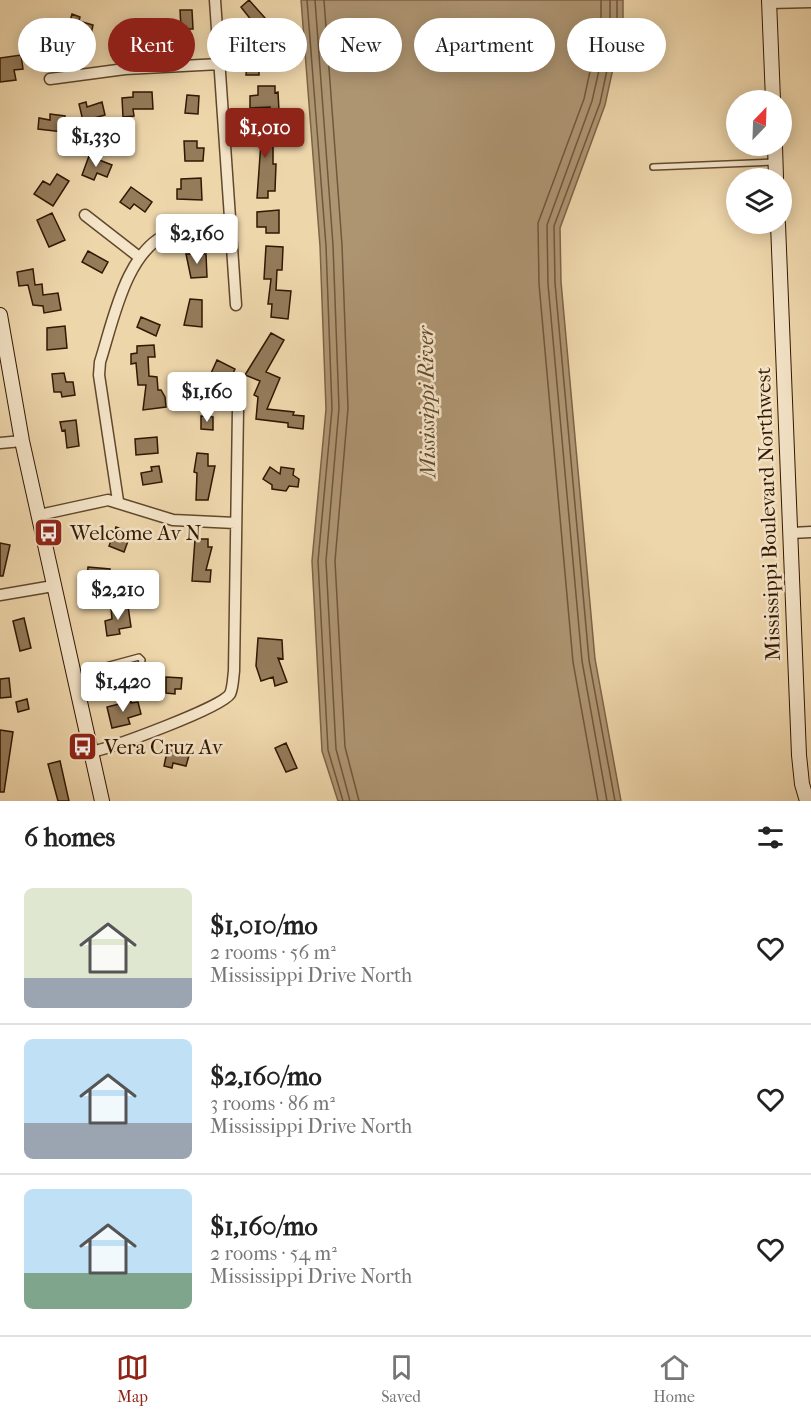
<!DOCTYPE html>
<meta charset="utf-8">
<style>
body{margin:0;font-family:"IM FELL French Canon",serif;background:#f2f2f2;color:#222;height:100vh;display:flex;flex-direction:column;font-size:22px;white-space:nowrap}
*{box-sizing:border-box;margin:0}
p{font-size:20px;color:#767676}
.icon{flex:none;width:33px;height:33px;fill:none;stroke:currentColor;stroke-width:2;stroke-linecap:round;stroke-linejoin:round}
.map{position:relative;height:801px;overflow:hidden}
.sheet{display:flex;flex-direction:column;background:#fff;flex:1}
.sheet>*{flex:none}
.banner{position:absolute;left:18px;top:18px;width:776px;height:54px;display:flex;gap:12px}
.needle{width:39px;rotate:23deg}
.tools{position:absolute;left:726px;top:90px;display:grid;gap:12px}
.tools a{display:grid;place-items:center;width:66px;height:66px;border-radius:50%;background:#fff;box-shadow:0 3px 15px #0003;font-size:30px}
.price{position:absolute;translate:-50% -51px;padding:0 14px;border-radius:6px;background:#fff;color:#222;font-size:20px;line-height:39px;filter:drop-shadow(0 2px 3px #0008)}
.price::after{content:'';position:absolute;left:50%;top:36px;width:18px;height:14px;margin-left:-9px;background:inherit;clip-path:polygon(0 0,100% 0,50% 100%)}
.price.selected{background:#8f2418;color:#fff}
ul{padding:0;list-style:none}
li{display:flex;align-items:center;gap:18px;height:150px;padding:0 24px}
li+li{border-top:2px solid #e0e0e0}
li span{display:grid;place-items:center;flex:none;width:168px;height:120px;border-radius:9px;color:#555}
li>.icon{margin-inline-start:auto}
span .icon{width:72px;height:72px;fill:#fffc;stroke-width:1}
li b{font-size:26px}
h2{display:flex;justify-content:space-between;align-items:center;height:72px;padding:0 24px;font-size:26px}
.tag{padding:0 21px;border-radius:27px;background:#fff;box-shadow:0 3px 15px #0003;font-size:21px;line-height:54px}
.tag.selected{background:#8f2418;color:#fff}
.tabs{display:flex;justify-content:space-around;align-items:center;height:84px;border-top:2px solid #e0e0e0;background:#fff;font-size:16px;color:#767676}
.tabs a{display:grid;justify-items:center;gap:3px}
.tabs .selected{color:#8f2418}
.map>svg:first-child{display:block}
.water{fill:#ae9572;stroke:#7c6345;stroke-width:1.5}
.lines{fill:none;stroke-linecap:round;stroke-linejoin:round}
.shore{stroke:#70563a;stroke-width:1.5}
.building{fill:#947b5a;stroke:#321802;stroke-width:1.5}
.lane-casing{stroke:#61482c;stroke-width:8}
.street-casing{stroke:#61482c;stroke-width:13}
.secondary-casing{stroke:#321802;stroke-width:16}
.lane{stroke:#f4e4c8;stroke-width:5}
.street{stroke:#f4e4c8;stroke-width:10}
.secondary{stroke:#f4e4c8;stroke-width:14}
.labels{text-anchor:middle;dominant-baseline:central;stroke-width:5;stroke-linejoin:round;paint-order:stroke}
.street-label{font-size:21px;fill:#321802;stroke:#f4e4c8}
.poi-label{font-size:21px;fill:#321802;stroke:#f4e4c8;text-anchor:start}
.water-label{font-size:22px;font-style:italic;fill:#644a2f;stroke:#f4e4c8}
</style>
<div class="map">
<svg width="811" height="801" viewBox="0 0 811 801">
<rect width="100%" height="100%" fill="#eed6ab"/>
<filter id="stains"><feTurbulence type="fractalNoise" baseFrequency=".00333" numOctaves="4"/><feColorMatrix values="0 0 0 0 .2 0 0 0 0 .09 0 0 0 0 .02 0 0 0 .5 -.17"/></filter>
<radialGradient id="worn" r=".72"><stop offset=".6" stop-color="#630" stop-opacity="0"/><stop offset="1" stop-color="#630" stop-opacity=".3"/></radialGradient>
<path class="water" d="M301 0H623V23L605 105 560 228 561 282 595 659 621 801H338L322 751 312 561 326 409 320 246Z"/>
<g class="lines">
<path class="shore" d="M307 0 326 246 332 409 318 561 328 750 343 801
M315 0 333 245 339 408 326 561 336 749 350 801
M324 0 342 245 348 408 335 561 345 747 359 801
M598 801 573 662 539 284 538 223 584 99 601 21V0
M607 801 582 661 548 284 547 225 592 101 610 22V0
M615 801 589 660 555 283 554 226 600 103 617 23V0"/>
</g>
<path class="building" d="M249 0 273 27 259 39 247 24 252 21 241 7Z
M180 10H192L193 29H181Z
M72 14 80 17 79 21 93 25 90 39 84 37 81 46 64 42Z
M48 27 51 38 39 40 40 48 29 51 25 31Z
M123 32H135V46L123 45Z
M251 44 268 45V59H275L274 69H259V75H246L247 63H251Z
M21 55 23 69 14 70 16 80 0 82V58Z
M258 86H275V93L278 92 279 111H270V107L250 108V96L258 95Z
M133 92H152L153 109H133L134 116 123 117 122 98 133 97Z
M187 95 199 96 198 114 185 113Z
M86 102 87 107 102 102 105 115 83 121 79 104Z
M50 114 65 116 63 132 38 129 39 118 50 120Z
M250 126 274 127V132H277V142H273V164H276L275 191H268V198H257L261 142H250Z
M184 141H197V148H204L203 161H185Z
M89 156 112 165 107 177 97 173 94 180 82 175Z
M57 174 69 181 53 206 34 194 43 181 50 185Z
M201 178 202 200 177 199V189H181V179Z
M131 187 152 202 145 212 134 204 130 209 120 202Z
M279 210V233H266V227H257V212Z
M52 213 65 240 49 247 37 220Z
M266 246 283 247 282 270H277L276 290 291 291 288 319 271 317 272 304H268L271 279H264Z
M88 251 108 262 102 273 82 262Z
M186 254H206L207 277 191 278Z
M33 269 35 285 42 284 43 295 58 293 61 310 44 313 43 306 33 305 28 285 19 286 17 272Z
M190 299 202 300V327L184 325Z
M141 317 160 325 156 336 137 327Z
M65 326 67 348 47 350V328Z
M271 333 284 340 266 372 280 378 267 409 294 412 293 415 304 416 303 429 288 427V423L256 419 258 397 254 395 260 381 245 375Z
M154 345 155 357H148L149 376 157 377 158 390H161L165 397 166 407 143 410 146 385H138L136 363 131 364V354L137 353V346Z
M217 360 235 369 229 382 221 379 218 385 208 380Z
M64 373 66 382H73L75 395 62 397 61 392H54L52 374Z
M201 416 213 417V430L201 429Z
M76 420 79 446 67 448 65 430 62 431 60 422Z
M157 437 158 453 136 455 135 439Z
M197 453 208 454V466H215L208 500H196L197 473 194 472Z
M159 466 162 482 143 485 141 473 152 471 151 467Z
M270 467 280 474 281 467 294 469 293 475 299 479 298 487 289 486 286 491 272 489V485L263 479Z
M116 527 131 533 124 552 109 546Z
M195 539H208V547H212L206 570H211L210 582 192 581Z
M0 543 10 545 3 576H0Z
M88 567 110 569V584H96V579H87Z
M128 606 131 627 119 629 120 634 107 636 105 621 112 619 111 608Z
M24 618 31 648 20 651 13 621Z
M258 638 282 640 283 659 278 658 287 682 275 686 273 677 261 681 256 666Z
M166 677 182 678 181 689H175V694L166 693Z
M9 678 11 697 0 698V679Z
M27 699 29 709 18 712 16 702Z
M131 701V703L138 702 141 714 128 718 130 724 112 728 107 707Z
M0 730 13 732 4 792H0Z
M286 743 297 768 286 772 275 748Z
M168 747 190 752 186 766 173 763 172 768 164 766Z
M60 761 69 801H58L48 764Z"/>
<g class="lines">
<defs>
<path id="lane" d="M653 167 774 162
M79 695 103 686 109 689 138 680 142 660 139 657 102 667 100 671 103 686"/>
<path id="street" d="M215 0 236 305
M769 3 811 2
M50 79 125 69 220 64
M85 215 139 257
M0 443 22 441
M118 501 99 375 100 362C113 322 126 249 170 233 190 227 209 226 229 226
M39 515 108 500 173 520 235 523
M791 533 811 532
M0 595 53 586
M91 752C111 748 221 708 230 694 233 688 233 678 234 671L238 409"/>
<path id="secondary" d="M769 0 773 100
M775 146 776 178
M778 224 799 755 802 784 807 801
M0 315 22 441 102 801"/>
</defs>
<use href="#lane" class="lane-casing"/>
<use href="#street" class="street-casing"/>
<use href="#secondary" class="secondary-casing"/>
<use href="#lane" class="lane"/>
<use href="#street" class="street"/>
<use href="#secondary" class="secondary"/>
</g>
<defs>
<symbol id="bus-square" viewBox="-11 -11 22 22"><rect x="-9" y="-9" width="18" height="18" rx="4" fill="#8f2418" stroke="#f4e4c8"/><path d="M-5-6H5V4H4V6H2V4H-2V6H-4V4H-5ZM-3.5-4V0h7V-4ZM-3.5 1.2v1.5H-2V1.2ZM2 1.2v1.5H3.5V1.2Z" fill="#fff"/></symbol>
</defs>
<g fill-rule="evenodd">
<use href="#bus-square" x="32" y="516" width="33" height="33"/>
<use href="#bus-square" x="66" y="730" width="33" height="33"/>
</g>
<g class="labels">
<g class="street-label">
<text transform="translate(768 514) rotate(-92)">Mississippi Boulevard Northwest</text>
</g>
<g class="poi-label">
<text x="70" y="533">Welcome Av N</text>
<text x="104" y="747">Vera Cruz Av</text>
</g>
<g class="water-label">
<text transform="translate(427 402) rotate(-91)">Mississippi River</text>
</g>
</g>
<rect width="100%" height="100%" filter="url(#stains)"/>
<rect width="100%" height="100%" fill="url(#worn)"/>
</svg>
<div class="tools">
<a><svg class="needle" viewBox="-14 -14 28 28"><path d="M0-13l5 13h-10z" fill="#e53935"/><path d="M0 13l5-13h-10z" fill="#767676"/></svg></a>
<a><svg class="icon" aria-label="layers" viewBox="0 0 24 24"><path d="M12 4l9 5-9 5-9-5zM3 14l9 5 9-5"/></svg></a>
</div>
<b class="price selected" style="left:265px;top:159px">$1,010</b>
<b class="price" style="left:96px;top:168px">$1,330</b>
<b class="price" style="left:197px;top:265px">$2,160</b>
<b class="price" style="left:207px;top:423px">$1,160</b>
<b class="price" style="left:118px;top:621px">$2,210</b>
<b class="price" style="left:123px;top:713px">$1,420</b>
<div class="banner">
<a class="tag">Buy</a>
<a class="tag selected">Rent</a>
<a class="tag">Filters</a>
<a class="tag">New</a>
<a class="tag">Apartment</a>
<a class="tag">House</a>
</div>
</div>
<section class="sheet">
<h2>6 homes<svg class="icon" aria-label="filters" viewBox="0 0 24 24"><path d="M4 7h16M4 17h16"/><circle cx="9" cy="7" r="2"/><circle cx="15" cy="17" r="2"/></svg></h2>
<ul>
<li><span style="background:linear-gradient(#dfe7d0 75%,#9aa5b1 0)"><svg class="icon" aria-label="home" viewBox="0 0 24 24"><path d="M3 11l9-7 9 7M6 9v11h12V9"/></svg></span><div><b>$1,010/mo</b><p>2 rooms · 56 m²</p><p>Mississippi Drive North</p></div><svg class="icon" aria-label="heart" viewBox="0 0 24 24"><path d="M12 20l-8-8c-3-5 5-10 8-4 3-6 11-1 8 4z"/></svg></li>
<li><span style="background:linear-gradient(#bfe0f5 70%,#9aa5b1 0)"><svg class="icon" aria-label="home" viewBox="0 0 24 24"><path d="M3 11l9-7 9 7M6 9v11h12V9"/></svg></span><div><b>$2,160/mo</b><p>3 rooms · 86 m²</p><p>Mississippi Drive North</p></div><svg class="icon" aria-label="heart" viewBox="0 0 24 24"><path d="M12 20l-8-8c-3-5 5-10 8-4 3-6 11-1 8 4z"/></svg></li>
<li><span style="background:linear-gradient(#bfe0f5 70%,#7fa58c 0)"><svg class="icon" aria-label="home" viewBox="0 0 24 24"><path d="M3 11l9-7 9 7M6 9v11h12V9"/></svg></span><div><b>$1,160/mo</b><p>2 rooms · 54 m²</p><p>Mississippi Drive North</p></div><svg class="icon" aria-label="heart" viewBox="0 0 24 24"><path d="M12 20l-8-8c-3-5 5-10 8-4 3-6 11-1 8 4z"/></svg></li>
</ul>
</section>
<nav class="tabs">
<a class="selected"><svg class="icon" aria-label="map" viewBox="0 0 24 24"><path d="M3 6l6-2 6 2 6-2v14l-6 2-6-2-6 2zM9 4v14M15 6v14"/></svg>Map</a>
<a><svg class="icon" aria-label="saved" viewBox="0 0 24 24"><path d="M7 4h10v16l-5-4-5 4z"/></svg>Saved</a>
<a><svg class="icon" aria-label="home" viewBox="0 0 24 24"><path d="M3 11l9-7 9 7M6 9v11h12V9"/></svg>Home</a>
</nav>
